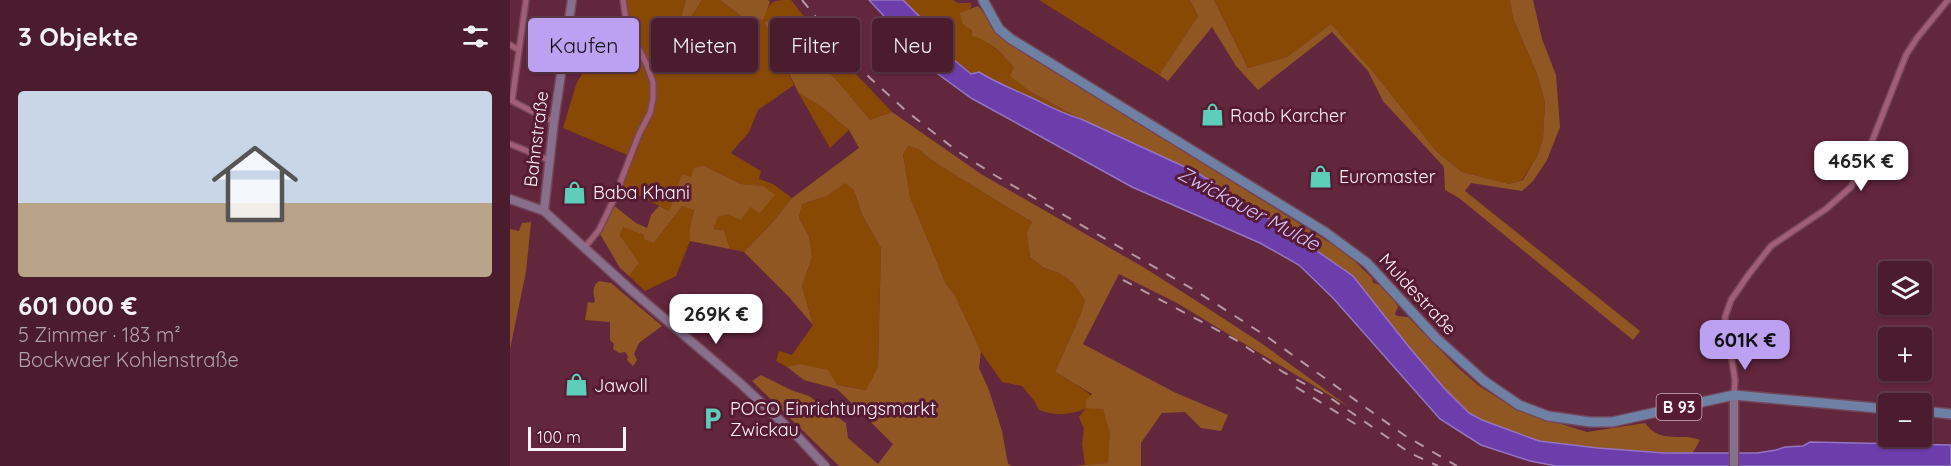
<!DOCTYPE html>
<html lang="de">
<meta charset="utf-8">
<style>
body{margin:0;font-family:Quicksand,sans-serif;background:#512536;color:#f1f3f6;height:100vh;display:flex;flex-direction:column;font-size:22px;white-space:nowrap}
*{box-sizing:border-box;margin:0}
p{font-size:20px;color:#b2a1aa}
.icon{flex:none;width:33px;height:33px;fill:none;stroke:currentColor;stroke-width:2;stroke-linecap:round;stroke-linejoin:round}
.map{position:relative;flex:1;overflow:hidden}
.drawer{display:flex;flex-direction:column;background:#4a1c2e;width:510px}
.drawer>*{flex:none}
.top-card{position:absolute;left:18px;top:18px;width:570px;height:54px;display:flex;gap:12px}
.controls{position:absolute;left:1368px;top:261px;display:grid;gap:12px}
.controls a{display:grid;place-items:center;width:54px;height:54px;border-radius:6px;background:#4a1c2e;box-shadow:0 2px 4px #0004,0 0 0 2px #613a4a;font-size:30px}
.scale{position:absolute;left:18px;bottom:15px;width:98px;box-sizing:border-box;padding-left:6px;border:3px solid #faf2f4;border-top:0;font-size:16px;line-height:21px;white-space:nowrap;color:#faf2f4;-webkit-text-stroke:4px #561b32;paint-order:stroke}
.price{position:absolute;translate:-50% -51px;padding:0 14px;border-radius:12px;background:#fff;color:#222;font-size:20px;line-height:39px;filter:drop-shadow(0 2px 3px #0008)}
.price::after{content:'';position:absolute;left:50%;top:36px;width:18px;height:14px;margin-left:-9px;background:inherit;clip-path:polygon(0 0,100% 0,50% 100%)}
.price.active{background:#bca0f2;color:#111}
ul{padding:0;list-style:none}
li{display:grid;align-content:center;gap:12px;height:318px;padding:0 18px}
li+li{border-top:2px solid #613a4a}
li span{display:grid;place-items:center;height:186px;border-radius:6px;color:#555}
li>.icon{margin-inline-start:auto}
span .icon{width:108px;height:108px;fill:#fffc;stroke-width:1}
li b{font-size:26px}
h2{display:flex;justify-content:space-between;align-items:center;height:72px;padding:0 18px;font-size:26px}
.chip{padding:0 21px;border-radius:6px;background:#4a1c2e;box-shadow:0 2px 4px #0004,0 0 0 2px #613a4a;font-size:21px;line-height:54px}
.chip.active{background:#bca0f2;color:#111}
main{display:flex;flex:1;min-height:0}
.map>svg:first-child{display:block}
.green{fill:#884905}
.forest{fill:#915723}
.water{fill:#6b3eac;stroke:#9674c2;stroke-width:1.5}
.lines{fill:none;stroke-linecap:round;stroke-linejoin:round}
.street-casing{stroke:#74465a;stroke-width:8}
.secondary-casing{stroke:#74465a;stroke-width:11}
.primary-casing{stroke:#74465a;stroke-width:12}
.street{stroke:#a15e74;stroke-width:5}
.secondary{stroke:#886f8c;stroke-width:8}
.primary{stroke:#6f80a5;stroke-width:9}
.rail{stroke:#b697a2;stroke-width:2;stroke-dasharray:10 10;stroke-linecap:butt}
.labels{text-anchor:middle;dominant-baseline:central;stroke-width:6;stroke-linejoin:round;paint-order:stroke}
.shield{fill:#561b32;stroke:#c9b2ba;stroke-width:1.5}
.shield-label{font-size:16px;font-weight:bold;fill:#faf2f4}
.poi-label{font-size:18px;fill:#faf2f4;stroke:#561b32;text-anchor:start}
.street-label{font-size:18px;fill:#faf2f4;stroke:#561b32}
.water-label{font-size:20px;font-style:italic;fill:#d2c1f9;stroke:#561b32}
</style>
<main>
<section class="drawer">
<h2>3 Objekte<svg class="icon" aria-label="filters" viewBox="0 0 24 24"><path d="M4 7h16M4 17h16"/><circle cx="9" cy="7" r="2"/><circle cx="15" cy="17" r="2"/></svg></h2>
<ul>
<li><span style="background:linear-gradient(#c9d6e8 60%,#b9a48a 0)"><svg class="icon" aria-label="home" viewBox="0 0 24 24"><path d="M3 11l9-7 9 7M6 9v11h12V9"/></svg></span><div><b>601 000 €</b><p>5 Zimmer · 183 m²</p><p>Bockwaer Kohlenstraße</p></div></li>
</ul>
</section>
<div class="map">
<svg width="1441" height="466" viewBox="0 0 1441 466">
<rect width="100%" height="100%" fill="#62263d"/>
<path class="green" d="M116 0H176L170 19 178 22 192 0H210L231 16 252 20C261 1 260 0 281 0L307 33 382 112 360 120 330 84 301 53V44L292 39 266 18 254 22 284 85 248 110 239 132 221 153 251 171 249 179 263 184 282 198 261 224 234 252 220 249 214 230 202 229 208 217 219 214 253 186 231 184 194 166 181 177 172 175 159 211 111 186 122 157 53 128 67 82 99 31 103 18 119 15Z
M393 0H443L448 3H461V8L457 11 462 30 496 57 521 92 571 119C553 114 537 105 520 97 502 89 486 82 469 72L461 74 437 54 440 41 417 31 415 22Z
M529 0H680L688 16 649 75Z
M704 0H1000L1003 18 1027 74 1035 102 1033 139 1027 156 1012 180 999 184 952 172 927 152 860 68 821 24 777 57 738 68Z
M288 92 312 107 339 130 320 148Z
M398 146 408 149 424 162 522 222 519 248 520 257 534 268 549 273 562 282 575 300 570 316 545 372C571 388 598 399 600 434 601 443 599 454 598 463L575 465 572 444 574 429 569 417 575 409C559 415 545 416 529 410L525 402 512 386 492 382 471 352 445 295 436 284 400 197 393 153Z
M335 182 344 190 352 215 371 248 368 367 357 390 327 385 289 364 277 367 266 361 269 351 282 355 303 325 292 286 302 257 299 236 289 218 292 204 317 196Z
M172 206 184 209 180 227V241L166 276 135 291 119 276 129 263 110 235 113 226 134 235 144 243Z"/>
<path class="forest" d="M176 0H192L178 22 170 20Z
M210 0H258L260 2 253 20 231 16Z
M680 0H704L738 68 777 57 821 24 860 68 927 152 952 172 999 184 1013 180 1027 156 1033 139 1035 102 1027 74 1003 18 1000 0H1023L1032 39 1046 75 1050 127 1037 160 1023 181 1012 191 961 183 955 191 1130 331 1123 340 949 198 935 190 934 167 873 101 858 71 822 32 748 90 726 66 702 27 658 81 649 75 688 16Z
M468 6 498 41 836 253 862 278 863 283C874 284 883 297 888 307L885 314 887 316 898 317 945 365 969 386 1007 410 1077 432 1135 423C1151 445 1170 432 1190 440L1182 454 1088 448 1029 441 972 420 959 413 934 388 899 347 843 276 738 205 688 174 571 119 521 92 500 76 504 68C494 54 479 40 462 36V30C453 26 451 22 450 13Z
M266 18 292 39 301 44V53L330 84 360 120 382 112 471 174 633 267 682 298 751 343 839 407 667 303 609 274 573 344 664 392 718 415 711 431 691 428 675 412 652 413 631 443V466H563L598 463 600 433 593 409 576 408V401L582 394 545 372 570 316 575 300 562 282 549 273 534 268 520 257 517 233 522 222 424 162 408 149 398 146 393 154 400 197 436 284 445 295 471 352 469 368 479 390 492 431 498 464 502 466H329L242 381 251 375 281 390 299 396 336 423 338 438 368 464 383 444 327 389 294 380 277 367 289 364 318 370 327 385 356 390 368 367 371 248 352 215 344 190 335 183 317 196 292 204 289 218 299 236 302 257 292 286 303 325 279 297 234 252 261 224 282 198 349 148 339 130 312 107 288 92 254 22Z
M194 166 231 184 253 186 265 195 250 213 240 207 231 220 219 214 208 217 203 229 214 230 220 249 180 241V227L184 210 172 206 144 243 134 239V235L113 227 110 235 129 263 119 276 110 268 90 234 103 205 126 223 137 228 141 215 149 206 159 211 172 174 181 177 184 168Z
M21 222 16 272 0 349V229L9 231 12 223Z
M89 281 101 283 152 326 129 343 124 354 127 360 123 366 117 360 118 356 115 352 109 353 103 349 104 344 100 340V322L75 320 78 302 83 303 85 301C83 293 82 286 89 281Z"/>
<path class="water" d="M359 0H393L415 22 417 31 440 41 437 54 461 74 469 72C485 82 502 89 520 97 537 105 553 114 571 119L688 173 784 235 843 276 899 347 934 388 959 413 972 420 1029 441 1088 448 1155 453H1247L1266 450 1275 447 1293 446 1300 442 1441 445V466H1046L1020 461 971 445 930 419 823 298 789 265 750 243 622 187 461 98 428 74Z"/>
<g class="lines">
<defs>
<path id="street" d="M0 45 9 50
M0 100 35 118 44 121
M2 101 16 0
M0 144 39 160
M75 247 89 230 104 199 129 134 140 113 143 99V82L136 63 117 26 113 0
M1224 395 1225 380 1222 361 1215 328V317L1221 300 1239 274 1261 246 1316 209 1341 187 1359 149 1396 55 1407 38 1438 0"/>
<path id="secondary" d="M0 199 34 211 121 290 230 383 290 439 315 466
M34 211 44 121 62 0
M1224 395V466"/>
<path id="primary" d="M473 0 489 29 501 39 815 232 857 263 926 338 974 381 1009 405 1038 416 1080 422H1102L1224 395 1378 409
M1412 411 1441 414"/>
</defs>
<use href="#street" class="street-casing"/>
<use href="#secondary" class="secondary-casing"/>
<use href="#primary" class="primary-casing"/>
<use href="#street" class="street"/>
<use href="#secondary" class="secondary"/>
<use href="#primary" class="primary"/>
<path class="rail" d="M292 0 328 44 360 78 395 110 447 151 486 176 686 291 756 336 894 435 947 466
M613 280 726 340 773 372 819 397 900 453 928 466
M786 387 847 425"/>
</g>
<defs>
<symbol id="shop-bare" viewBox="-9 -9 18 18"><path d="M-5-2.5h2.3a2.7 3.5 0 0 1 5.4 0H5L5.5 6h-11ZM-1.5-2.5h3a1.5 2.3 0 0 0-3 0Z" fill="#5dceb9" stroke="#561b32" stroke-width="2.5" paint-order="stroke"/></symbol>
<symbol id="parking-bare" viewBox="-9 -9 18 18"><path d="M-3.5-5.5H1a3.5 3.5 0 0 1 0 7H-1V5.5H-3.5ZM-1-3.4V-.6H.8a1.4 1.4 0 0 0 0-2.8Z" fill="#5dceb9" stroke="#561b32" stroke-width="2.5" paint-order="stroke"/></symbol>
</defs>
<g fill-rule="evenodd">
<use href="#shop-bare" x="686" y="98" width="33" height="33"/>
<use href="#shop-bare" x="794" y="160" width="33" height="33"/>
<use href="#shop-bare" x="48" y="176" width="33" height="33"/>
<use href="#shop-bare" x="50" y="368" width="33" height="33"/>
<use href="#parking-bare" x="186" y="402" width="33" height="33"/>
</g>
<g class="labels">
<rect class="shield" x="1146.5" y="394" width="45" height="26" rx="4.5"/>
<g class="shield-label">
<text x="1169" y="407">B 93</text>
</g>
<g class="poi-label">
<text x="720" y="115">Raab Karcher</text>
<text x="829" y="176">Euromaster</text>
<text x="83" y="192">Baba Khani</text>
<text x="84" y="385">Jawoll</text>
<text x="220" y="408">POCO Einrichtungsmarkt<tspan x="220" dy="21">Zwickau</tspan></text>
</g>
<g class="street-label">
<text transform="translate(26 139) rotate(-83)">Bahnstraße</text>
<text transform="translate(908 294) rotate(47)">Muldestraße</text>
</g>
<g class="water-label">
<text transform="translate(739 208) rotate(28)">Zwickauer Mulde</text>
</g>
</g>
</svg>
<div class="controls">
<a><svg class="icon" aria-label="layers" viewBox="0 0 24 24"><path d="M12 4l9 5-9 5-9-5zM3 14l9 5 9-5"/></svg></a>
<a>+</a>
<a>−</a>
</div>
<div class="scale">100 m</div>
<b class="price" style="left:1351px;top:192px">465K €</b>
<b class="price" style="left:206px;top:345px">269K €</b>
<b class="price active" style="left:1235px;top:371px">601K €</b>
<div class="top-card">
<a class="chip active">Kaufen</a>
<a class="chip">Mieten</a>
<a class="chip">Filter</a>
<a class="chip">Neu</a>
</div>
</div>
</main>
